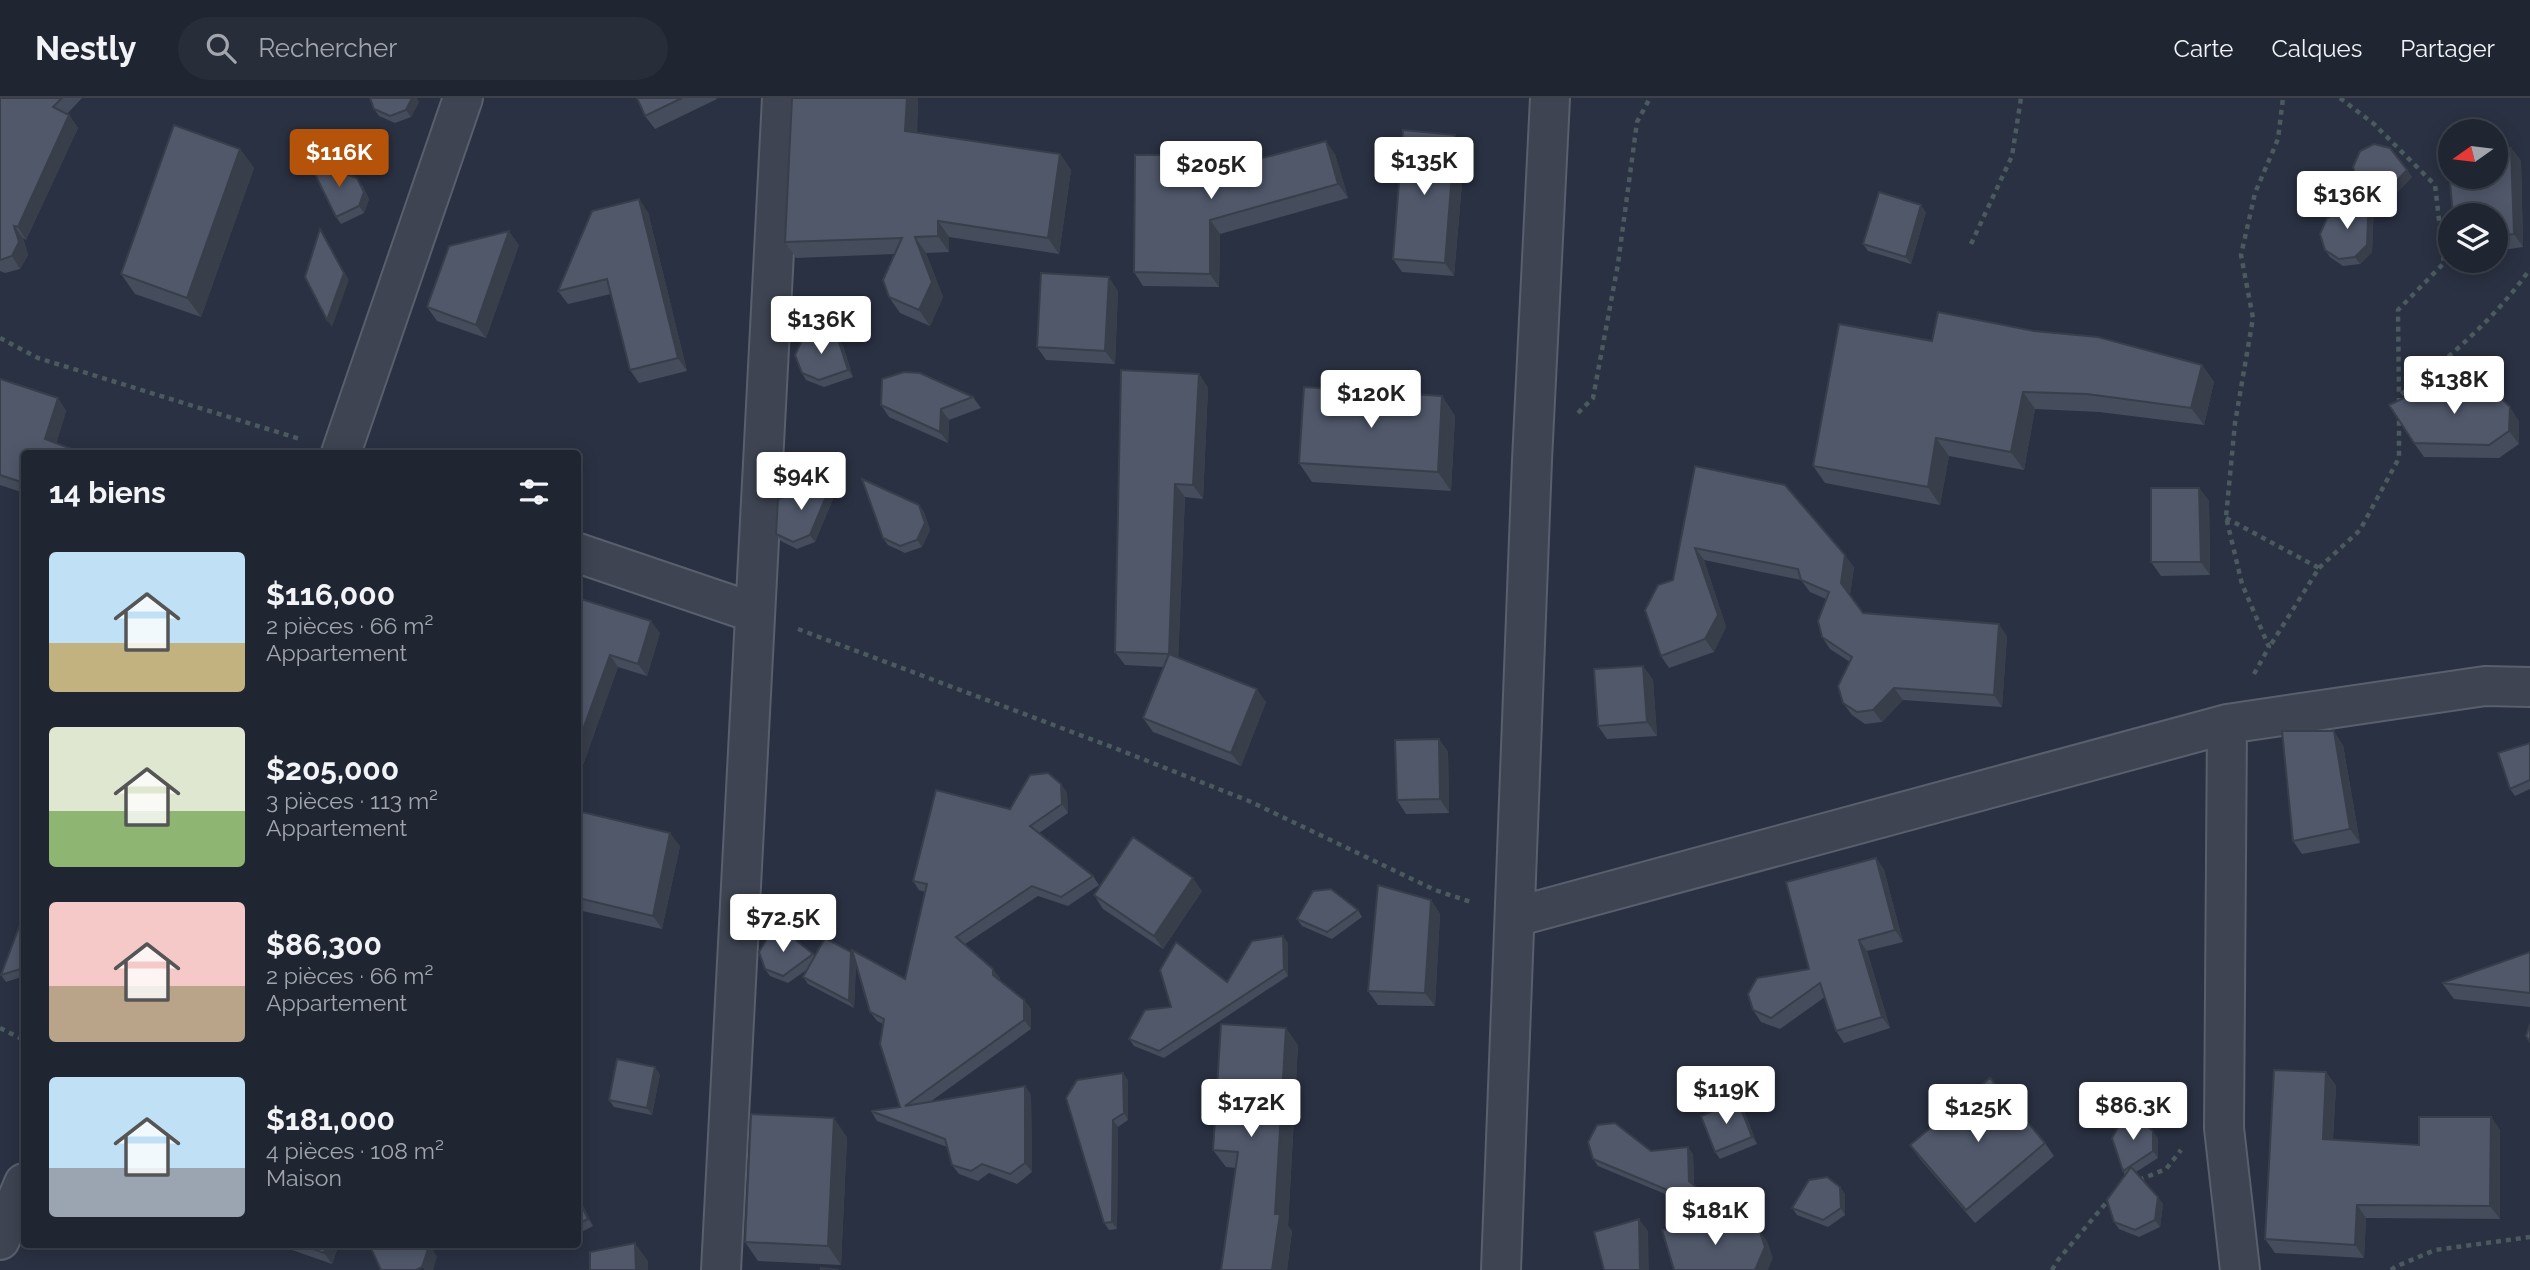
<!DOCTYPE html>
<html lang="fr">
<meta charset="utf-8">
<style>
body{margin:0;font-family:Raleway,sans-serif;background:#282d3a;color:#f1f3f6;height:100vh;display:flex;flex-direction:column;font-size:26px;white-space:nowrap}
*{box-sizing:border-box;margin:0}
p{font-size:23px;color:#a2a5ac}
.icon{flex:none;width:38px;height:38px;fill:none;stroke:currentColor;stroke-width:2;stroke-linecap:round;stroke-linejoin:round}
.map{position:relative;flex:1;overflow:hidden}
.sheet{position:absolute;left:21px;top:352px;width:560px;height:798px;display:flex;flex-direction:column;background:#202532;border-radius:7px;box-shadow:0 4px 18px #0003,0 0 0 2px #3d424d}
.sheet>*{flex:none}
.needle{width:46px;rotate:256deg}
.tools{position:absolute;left:2438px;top:21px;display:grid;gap:14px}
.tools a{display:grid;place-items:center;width:70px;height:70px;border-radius:50%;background:#202532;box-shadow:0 4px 18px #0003,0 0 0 2px #3d424d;font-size:35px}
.price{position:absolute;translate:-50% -60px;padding:0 16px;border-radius:7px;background:#fff;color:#222;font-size:23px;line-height:46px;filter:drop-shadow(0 2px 4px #0008)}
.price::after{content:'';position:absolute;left:50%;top:42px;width:21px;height:16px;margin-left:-10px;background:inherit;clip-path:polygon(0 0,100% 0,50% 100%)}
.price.current{background:#b45309;color:#fff}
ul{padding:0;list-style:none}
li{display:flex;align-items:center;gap:21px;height:175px;padding:0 28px}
li span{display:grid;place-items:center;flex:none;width:196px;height:140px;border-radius:7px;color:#555}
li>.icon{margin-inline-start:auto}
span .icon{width:84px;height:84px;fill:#fffc;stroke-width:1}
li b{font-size:30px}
h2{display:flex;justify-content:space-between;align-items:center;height:84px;padding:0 28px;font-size:30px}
header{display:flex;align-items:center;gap:42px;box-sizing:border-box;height:98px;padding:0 35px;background:#202532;border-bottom:2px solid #3d424d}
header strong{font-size:33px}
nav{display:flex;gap:38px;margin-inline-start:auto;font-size:24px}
.search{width:490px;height:63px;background:#282d3a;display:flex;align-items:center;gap:18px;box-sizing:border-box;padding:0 24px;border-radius:38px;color:#a2a5ac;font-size:26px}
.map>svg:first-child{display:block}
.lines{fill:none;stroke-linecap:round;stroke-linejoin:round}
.minor-casing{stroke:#595f6c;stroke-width:42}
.path{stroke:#4a5a5f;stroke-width:4.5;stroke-dasharray:5 5;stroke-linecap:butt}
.minor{stroke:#3e4452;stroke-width:38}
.wall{fill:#454c5b}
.shaded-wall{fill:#383e4a}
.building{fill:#50586a;stroke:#383e4a;stroke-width:2}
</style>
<header>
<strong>Nestly</strong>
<div class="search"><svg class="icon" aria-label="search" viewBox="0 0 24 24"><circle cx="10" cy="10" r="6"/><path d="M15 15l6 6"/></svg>Rechercher</div>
<nav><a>Carte</a><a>Calques</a><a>Partager</a></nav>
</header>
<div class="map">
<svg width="2530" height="1172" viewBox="0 0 2530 1172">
<rect width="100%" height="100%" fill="#2a3142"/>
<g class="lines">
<defs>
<path id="minor" d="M341 355 463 0
M578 455 755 515
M2227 626 2224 1030 2240 1172
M1515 819 2227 626 2485 588 2530 589
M0 1142 24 1085
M721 1172 782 0
M1501 1172 1532 362 1550 0"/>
</defs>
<use href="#minor" class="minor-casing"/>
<path class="path" d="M2340 0 2374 26 2435 87 2444 165 2398 212 2399 298
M1971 146 2012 58 2021 0
M0 240 38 260 300 341
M2399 305V298C2448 261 2495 221 2530 171
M1578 315 1593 300 1618 166 1637 24 1650 0
M2226 420 2319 470 2270 548
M2319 470 2360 432 2399 360V317
M798 531 1112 649 1249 703 1435 792 1471 804
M2254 576 2269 549 2242 486 2226 419 2235 325 2253 220 2241 157 2255 95 2278 41 2283 0
M0 930 24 942
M2139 1082 2166 1071 2181 1052
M2052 1172 2058 1162 2111 1099
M2391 1172 2395 1169 2435 1152 2530 1139"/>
<use href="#minor" class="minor"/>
</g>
<path class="wall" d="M0 0H82L67 16 69 17 78 30 26 142 23 140 28 157 20 171 5 175 0 173Z
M637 0H716L717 1 655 31 645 18Z
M918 0 917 34 1060 56 1071 72 1059 156 949 139V154L926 155 943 199 930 228 900 215 889 199 895 156 796 160 785 144Z
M419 4 411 19 395 25 379 18 374 11Z
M1455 37 1465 50 1454 178 1402 174 1393 161Z
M2511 50 2521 63 2523 149 2496 153V117Z
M240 51 254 70 201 219 135 196 121 176Z
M1335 56 1348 100 1220 136 1219 189 1143 188 1134 174 1220 71Z
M2407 72 2412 79 2393 99 2372 101 2374 105 2372 154 2360 166 2343 168 2330 159 2325 152 2365 100 2361 95Z
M362 87 369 101 364 115 341 126 336 119Z
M648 114 687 273 639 285 630 272 611 196 568 206 558 193Z
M1926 114 1911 166 1868 153 1863 146Z
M519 147 486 240 437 223 427 209Z
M1118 193 1115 266 1046 262 1037 249Z
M838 241 843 248 853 279 824 289 806 282 802 275Z
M1932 243 2202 267 2214 284 2204 327 2099 314 2035 311 2024 372 1949 358 1940 407 1825 385 1813 368Z
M1199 276 1208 290 1203 401 1185 399 1178 560 1266 604 1241 668 1153 634 1143 620 1163 569 1125 567 1115 554Z
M0 281 58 300 66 313 56 346 24 355V395L0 387Z
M1442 298 1455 318 1451 393 1312 384 1299 365Z
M973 299 981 310 949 322 948 345 889 319 881 307Z
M2519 323V346L2499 360 2424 359 2414 345Z
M1695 368 1854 469 1850 496 1863 515 2007 538 2002 609 1903 602 1882 624 1865 626 1852 617 1843 605 1850 564 1830 551 1822 539 1826 501 1810 494 1801 482 1704 462 1726 529 1714 554 1669 570 1661 558 1673 482Z
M833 382 838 389 815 444 797 451 781 443 776 436Z
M2199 390 2209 403 2210 477 2161 478 2151 464Z
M919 407 924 414 930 432 922 449 905 455 888 447 883 440Z
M578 500 660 535 647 578 618 569 578 681Z
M1643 568 1653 582 1657 638 1607 641 1598 628Z
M1439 641 1448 654 1449 715 1406 716 1397 702Z
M2530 645V691L2515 698 2510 691Z
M2343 647 2360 745 2302 756 2293 743Z
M1061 686 1067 695 1068 715 1039 735 1093 778 1099 787 1068 808 1038 798 965 846 1000 880V882L1024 902 1031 911V931L930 1004 1025 988 1031 997 1032 1074 1017 1086 989 1075 978 1083 959 1076 952 1067 947 1049 877 1023 871 1013 900 1009 883 926 877 923 870 914 856 866 854 910 808 886 803 879 808 871 788 885 770 878 765 871 813 856 815 858 851 854 853 856 905 881 925 794 919 792 913 783 1010 711Z
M578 704 583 715 680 748 662 831 578 812V713L581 714 578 713Z
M1876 760 1884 772 1903 844 1867 853 1890 930 1844 945 1836 933 1825 899 1780 931 1761 924 1753 912 1809 871Z
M1202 793 1163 851 1103 811 1094 797Z
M1431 802 1440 816 1435 908 1378 907 1368 893Z
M1358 812 1362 819 1332 841 1302 828 1297 821Z
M24 816V878L6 884 1 877Z
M1288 845V878L1164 960 1134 948 1129 941 1171 909 1227 884Z
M2530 854V909L2454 901 2442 885Z
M1298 947 1288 1128 1292 1133 1287 1172H1221L1236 1070 1226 1069 1213 1052Z
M2326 974 2336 988 2333 1042 2419 1047 2491 1019 2500 1032V1121L2366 1120 2364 1160 2275 1155 2265 1141Z
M660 976 652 1017 614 1009 609 1002Z
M1128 982V1022L1118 1029 1117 1131 1109 1132 1104 1125 1066 1000Z
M1743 1010 1757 1046 1720 1061 1715 1054Z
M847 1039 841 1167 758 1163 745 1144Z
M2158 1040V1060L2136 1074 2163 1106 2160 1129 2139 1139 2119 1131 2114 1124 2125 1077 2123 1073Z
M2045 1045 2054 1058 1975 1125 1920 1061 1910 1047Z
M1693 1056 1694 1087 1702 1094 1707 1101 1701 1111 1598 1068 1593 1061Z
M1840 1089 1845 1096V1117L1828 1129 1797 1117 1792 1110Z
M578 1098 593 1128 578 1136Z
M275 1146H339L332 1166Z"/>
<path class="shaded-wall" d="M412 0H417L419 4 411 19 406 12Z
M907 0H918L916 48 905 33Z
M69 17 78 30 26 142 18 129Z
M1455 37 1465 50 1454 178 1445 165Z
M1326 43 1335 56 1348 100 1338 86Z
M2511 50 2521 63 2523 149 2514 136Z
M240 51 254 70 201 219 187 200Z
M1060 56 1071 72 1059 156 1048 140Z
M1211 57 1220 71 1211 74Z
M2407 72 2412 79 2393 99 2388 92Z
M357 80 369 101 364 115 359 108Z
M2369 98 2374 105 2372 154 2360 166 2355 159Z
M639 101 648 114 687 273 678 260Z
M1921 107 1926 114 1911 166 1906 159Z
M1210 122 1220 136 1219 189 1210 176Z
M938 123 949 139V154L938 138Z
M14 128 23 140 28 157 20 171 12 158Z
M320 131 349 182 332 229 327 222Z
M509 133 519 147 486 240 476 227Z
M915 139 926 155 943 199 930 228 919 212Z
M1109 179 1118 193 1115 266 1105 253Z
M838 241 843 248 853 279 848 272Z
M2202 267 2214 284 2204 327 2191 310Z
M1199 276 1208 290 1203 401 1193 387Z
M2023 294 2035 311 2024 372 2011 354Z
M1442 298 1455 318 1451 393 1438 374Z
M58 300 66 313 54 354 45 341Z
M2510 309 2519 323V346L2509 333Z
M941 311 949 322 948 345 940 334Z
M1936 340 1949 358 1940 407 1928 389Z
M833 382 838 389 815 444 810 437Z
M1175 386 1185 399 1178 569 1169 556Z
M2199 390 2209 403 2210 477 2201 464Z
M919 407 924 414 930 432 922 449 917 442Z
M1695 450 1704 462 1726 529 1714 554 1705 541Z
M1845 457 1854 469 1850 497 1841 485Z
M651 523 660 535 647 578 638 566Z
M1999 526 2007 538 2002 609 1994 597Z
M610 557 618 569 578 681V645Z
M1643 568 1653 582 1657 638 1647 624Z
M1894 590 1903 602 1882 624 1873 612Z
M1257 591 1266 604 1241 668 1231 655Z
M2334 633 2343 647 2360 745 2350 731Z
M1439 641 1448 654 1449 715 1440 701Z
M1061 686 1067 695 1068 715 1062 706Z
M670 735 680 748 662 831 653 818Z
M1876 760 1884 772 1903 844 1895 832Z
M1193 780 1202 793 1163 851 1154 838Z
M1431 802 1440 816 1435 908 1425 895Z
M1283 838 1288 845V878L1284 871Z
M1859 842 1867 853 1890 930 1882 919Z
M851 854 856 861 854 910 849 903Z
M993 871 1000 880 999 886 993 877Z
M1024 902 1031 911V931L1024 922Z
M1286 930 1298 947 1288 1128 1292 1133 1287 1172H1272Z
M655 969 660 976 652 1017 647 1010Z
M2326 974 2336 988 2332 1055 2323 1041Z
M1123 975 1128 982V1022L1124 1015Z
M1025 988 1031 997 1032 1074 1025 1065Z
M1738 1003 1743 1010 1757 1046 1752 1039Z
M2491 1019 2500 1032V1121L2490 1108Z
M834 1020 847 1039 841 1167 828 1148Z
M1113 1022 1118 1029 1117 1131 1112 1124Z
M2153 1033 2158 1040V1060L2153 1053Z
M1688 1049 1693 1056 1694 1090 1689 1083Z
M1840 1089 1845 1096V1117L1841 1110Z
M1702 1094 1707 1101 1701 1111 1696 1104Z
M578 1098 593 1128 588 1121 578 1100Z
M2158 1099 2163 1106 2160 1129 2155 1122Z
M2357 1107 2366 1120 2364 1160 2355 1147Z
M1639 1121 1648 1133 1649 1172H1640Z
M1759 1131 1767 1143 1773 1160 1768 1172H1755Z
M635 1145 648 1163V1172H636Z
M327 1146H339L332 1166 324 1155Z
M428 1146H430L437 1159 433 1172H424L422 1169Z"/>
<path class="building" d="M0 0H62L53 9 69 17 18 129 14 128 19 144 12 158 0 162Z
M370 0H412L406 12 390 18 374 11Z
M637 0H682L645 18Z
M792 0H907L905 33 1060 56 1048 140 938 123V138L915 139 932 184 919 212 889 199 883 182 902 140 785 144Z
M174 27 240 51 187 200 121 176Z
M1403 32 1455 37 1445 165 1393 161Z
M1326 43 1338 86 1210 122V176L1134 174 1135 57H1211V74Z
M2374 46 2390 50 2407 72 2388 92 2361 95 2353 69 2360 53Z
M2511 50 2514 136 2496 138V117H2453L2448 62H2450V79H2496V53Z
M308 62 357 80 364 94 359 108 336 119Z
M1879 94 1921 107 1906 159 1863 146Z
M2369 98 2367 147 2355 159 2339 161 2325 152 2320 136 2327 120Z
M639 101 678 260 630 272 607 181 558 193 592 113Z
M320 131 344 175 327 222 305 179Z
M509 133 476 227 427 209 449 148Z
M1041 175 1109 179 1105 253 1037 249Z
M1938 214 2034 233 2098 239 2202 267 2191 310 2087 296 2023 294 2011 354 1936 340 1928 389 1813 368 1839 226 1932 243Z
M821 233 838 241 848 272 819 282 802 275 795 257 803 240Z
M1121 272 1199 276 1193 387 1175 386 1169 556 1115 554Z
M904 274 920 275 973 299 941 311 940 334 881 307 882 281Z
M0 281 58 300 45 341 82 355H24V385L0 377Z
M1304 289 1442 298 1438 374 1299 365Z
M2425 290 2493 292 2510 309 2509 333 2489 347 2414 345 2389 307Z
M1695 368 1785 387 1845 457 1841 485 1863 515 1999 526 1994 597 1894 590 1873 612 1857 614 1843 605 1838 588 1852 559 1822 539 1818 523 1829 494 1801 482 1798 471 1695 450 1718 517 1705 541 1661 558 1645 512 1658 487 1673 482Z
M862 381 919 407 925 425 917 442 900 448 883 440Z
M833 382 810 437 793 444 776 436 778 401Z
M2151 390H2199L2201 464H2151Z
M578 500 651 523 638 566 610 557 578 645Z
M1169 556 1257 591 1231 655 1143 620Z
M1643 568 1647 624 1598 628 1594 571Z
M2282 633H2334L2350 731 2293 743Z
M1439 641 1440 701 1397 702 1395 642Z
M2530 645V682L2510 691 2498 655Z
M1048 675 1061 686 1062 706 1030 728 1093 778 1061 799 1032 788 956 839 993 871V877L1024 902V922L905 1008 1025 988V1065L1010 1076 982 1066 971 1073 952 1067 945 1041 871 1013 900 1009 880 946 884 921 870 914 852 852 905 881 927 786 913 783 936 692 1010 711 1030 677Z
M578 713 670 735 653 818 578 800Z
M1133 739 1193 780 1154 838 1094 797Z
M1876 760 1895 832 1859 842 1882 919 1836 933 1820 885 1771 920 1753 912 1748 896 1757 880 1809 871 1786 784Z
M1378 787 1431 802 1425 895 1368 893Z
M1331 791 1358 812 1327 834 1297 821 1313 793Z
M24 816V870L1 877Z
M787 835 813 856 783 878 765 871 759 854 769 837Z
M1283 838 1284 871 1159 953 1129 941 1145 912 1171 909 1160 872 1176 844 1227 884 1252 843Z
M825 840 851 854 849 903 803 879Z
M2530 854V895L2442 885Z
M1221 926 1286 930 1275 1116H1280L1272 1172H1221L1238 1054 1213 1052Z
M2530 926V944L2526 938Z
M617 961 655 969 647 1010 609 1002Z
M2274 972 2326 974 2323 1041 2419 1047V1019H2491L2490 1108 2357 1107 2355 1147 2265 1141Z
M1123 975 1124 1015 1113 1022 1112 1124 1104 1125 1066 1000 1077 982Z
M1990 980 2045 1045 1966 1112 1910 1047Z
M1738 1003 1752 1039 1715 1054 1701 1018Z
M751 1016 834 1020 828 1148 745 1144Z
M2140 1022 2153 1033V1053L2123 1073 2112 1040 2121 1024Z
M1615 1025 1651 1053 1688 1049 1689 1083 1702 1094 1696 1104 1593 1061 1588 1044 1597 1027Z
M2131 1069 2158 1099 2155 1122 2135 1132 2114 1124 2107 1102Z
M1827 1079 1840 1089 1841 1110 1823 1122 1792 1110 1809 1082Z
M578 1100 588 1121 578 1126Z
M1639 1121 1640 1172H1604L1594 1134Z
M1746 1122 1759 1131 1765 1149 1755 1172H1674L1662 1132Z
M635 1145 636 1172H590V1154Z
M300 1146H327L324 1155Z
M369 1146H428L429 1148 422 1169 416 1172H381Z
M821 1170 839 1172H821Z"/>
</svg>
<div class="tools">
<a><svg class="needle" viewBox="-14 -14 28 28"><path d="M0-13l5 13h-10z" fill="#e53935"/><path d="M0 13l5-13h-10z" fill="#a2a5ac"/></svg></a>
<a><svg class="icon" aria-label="layers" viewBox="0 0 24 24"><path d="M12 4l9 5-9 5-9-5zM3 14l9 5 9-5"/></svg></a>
</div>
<b class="price current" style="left:339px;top:91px">$116K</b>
<b class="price" style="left:1424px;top:99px">$135K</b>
<b class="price" style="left:1211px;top:103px">$205K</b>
<b class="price" style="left:2347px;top:133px">$136K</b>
<b class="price" style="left:821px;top:258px">$136K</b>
<b class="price" style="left:2454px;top:318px">$138K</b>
<b class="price" style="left:1371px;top:332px">$120K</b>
<b class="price" style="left:801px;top:414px">$94K</b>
<b class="price" style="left:783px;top:856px">$72.5K</b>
<b class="price" style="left:1726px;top:1028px">$119K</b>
<b class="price" style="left:1251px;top:1041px">$172K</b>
<b class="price" style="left:2133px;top:1044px">$86.3K</b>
<b class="price" style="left:1978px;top:1046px">$125K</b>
<b class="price" style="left:1715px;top:1149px">$181K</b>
<section class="sheet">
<h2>14 biens<svg class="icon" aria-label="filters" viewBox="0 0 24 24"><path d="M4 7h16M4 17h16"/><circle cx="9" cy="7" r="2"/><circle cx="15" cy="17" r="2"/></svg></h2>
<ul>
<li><span style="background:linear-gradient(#bfe0f5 65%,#c2b280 0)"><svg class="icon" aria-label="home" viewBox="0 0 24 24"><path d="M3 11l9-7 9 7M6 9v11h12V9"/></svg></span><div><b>$116,000</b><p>2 pièces · 66 m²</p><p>Appartement</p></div></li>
<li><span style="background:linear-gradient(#dfe7d0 60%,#8fb573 0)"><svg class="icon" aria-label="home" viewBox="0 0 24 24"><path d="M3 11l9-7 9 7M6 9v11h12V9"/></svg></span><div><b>$205,000</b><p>3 pièces · 113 m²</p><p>Appartement</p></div></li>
<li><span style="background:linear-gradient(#f6c9c9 60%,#b9a48a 0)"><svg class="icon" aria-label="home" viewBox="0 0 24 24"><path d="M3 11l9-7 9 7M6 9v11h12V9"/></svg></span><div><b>$86,300</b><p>2 pièces · 66 m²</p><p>Appartement</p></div></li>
<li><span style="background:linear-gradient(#bfe0f5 65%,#9aa5b1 0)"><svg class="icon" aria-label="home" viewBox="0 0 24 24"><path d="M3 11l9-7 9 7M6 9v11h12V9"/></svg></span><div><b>$181,000</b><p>4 pièces · 108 m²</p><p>Maison</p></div></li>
</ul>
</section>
</div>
